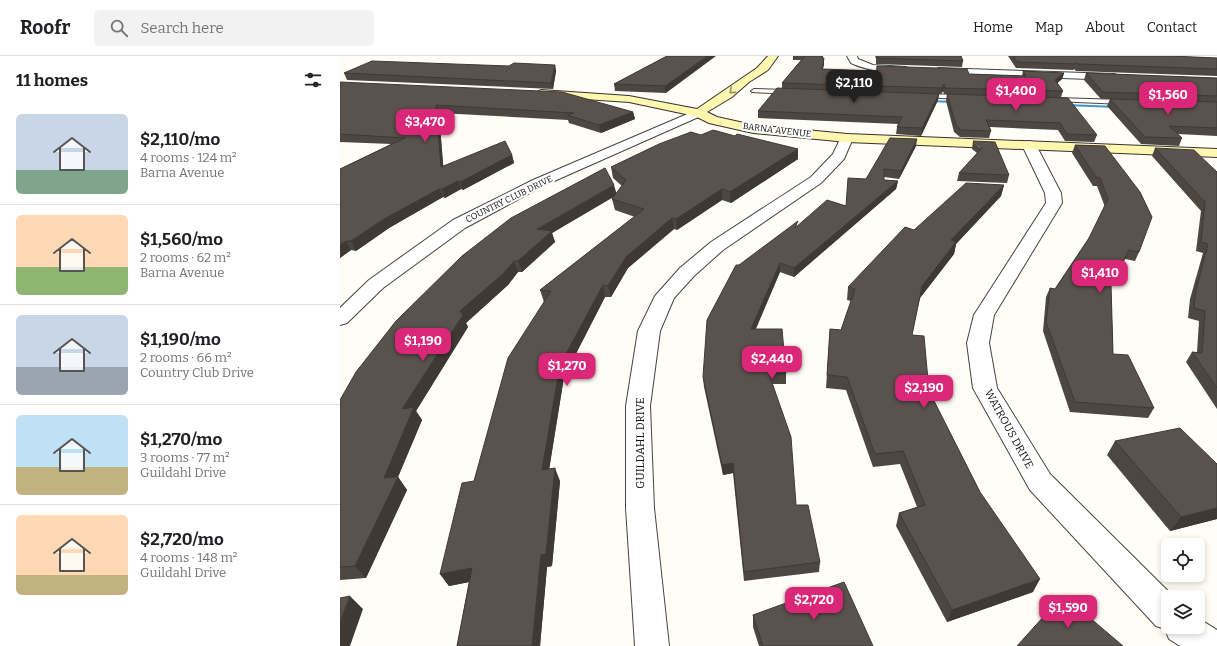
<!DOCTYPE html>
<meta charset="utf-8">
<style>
body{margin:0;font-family:Bitter,serif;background:#f2f2f2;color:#202124;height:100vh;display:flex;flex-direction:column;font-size:15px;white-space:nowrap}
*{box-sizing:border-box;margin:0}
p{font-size:13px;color:#757577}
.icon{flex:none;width:22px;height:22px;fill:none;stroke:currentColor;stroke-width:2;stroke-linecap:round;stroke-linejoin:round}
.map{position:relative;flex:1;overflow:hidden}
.side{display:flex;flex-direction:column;background:#fff;width:340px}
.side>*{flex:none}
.tools{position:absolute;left:821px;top:482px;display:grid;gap:8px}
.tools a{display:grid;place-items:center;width:44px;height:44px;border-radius:6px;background:#fff;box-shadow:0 2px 6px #0003;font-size:20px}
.price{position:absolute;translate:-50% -34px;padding:0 9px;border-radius:8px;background:#db2777;color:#fff;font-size:13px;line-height:26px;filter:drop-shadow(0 1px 2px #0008)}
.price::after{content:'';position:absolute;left:50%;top:24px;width:12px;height:9px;margin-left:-6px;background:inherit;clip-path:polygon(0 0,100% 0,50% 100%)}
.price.on{background:#222;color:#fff}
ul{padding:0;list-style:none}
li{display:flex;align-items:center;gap:12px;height:100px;padding:0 16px}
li+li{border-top:1px solid #e0e0e0}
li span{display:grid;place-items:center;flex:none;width:112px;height:80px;border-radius:6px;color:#555}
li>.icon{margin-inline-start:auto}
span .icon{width:48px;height:48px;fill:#fffc;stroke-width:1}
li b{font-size:17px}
h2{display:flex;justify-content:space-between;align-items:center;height:48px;padding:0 16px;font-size:17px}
header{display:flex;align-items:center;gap:24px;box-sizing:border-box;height:56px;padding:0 20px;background:#fff;border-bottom:1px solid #e0e0e0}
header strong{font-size:19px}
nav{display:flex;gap:22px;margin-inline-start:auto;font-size:14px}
.search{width:280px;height:36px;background:#f2f2f2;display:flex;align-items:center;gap:10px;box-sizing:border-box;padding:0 14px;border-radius:6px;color:#757577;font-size:15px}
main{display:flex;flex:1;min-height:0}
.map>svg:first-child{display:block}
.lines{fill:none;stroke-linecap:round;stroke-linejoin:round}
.stream{fill:#3f96cf;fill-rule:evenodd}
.lane-casing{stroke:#444;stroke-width:2}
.street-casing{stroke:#444;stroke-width:2}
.secondary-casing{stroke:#333;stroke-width:2}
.lane{fill:#fff;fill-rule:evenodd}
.street{fill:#fff;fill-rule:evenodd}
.secondary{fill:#fff6b0;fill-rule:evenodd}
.wall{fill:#4d4742}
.shaded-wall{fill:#3f3936}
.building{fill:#5a524d;stroke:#3f3936}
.oneway{stroke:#948f68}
.labels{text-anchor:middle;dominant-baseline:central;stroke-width:4;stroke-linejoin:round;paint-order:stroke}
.far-street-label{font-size:9px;fill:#111;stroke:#fff}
.street-label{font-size:11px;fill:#111;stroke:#fff}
</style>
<header>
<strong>Roofr</strong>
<div class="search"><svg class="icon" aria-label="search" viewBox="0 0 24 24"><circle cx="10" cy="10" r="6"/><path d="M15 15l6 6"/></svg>Search here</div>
<nav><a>Home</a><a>Map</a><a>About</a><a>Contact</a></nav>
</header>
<main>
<section class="side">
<h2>11 homes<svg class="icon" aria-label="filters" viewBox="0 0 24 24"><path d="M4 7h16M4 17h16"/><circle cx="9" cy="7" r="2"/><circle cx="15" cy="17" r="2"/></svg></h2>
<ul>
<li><span style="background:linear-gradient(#c9d6e8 70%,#7fa58c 0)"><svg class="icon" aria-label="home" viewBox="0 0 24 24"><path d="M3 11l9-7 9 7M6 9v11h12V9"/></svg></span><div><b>$2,110/mo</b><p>4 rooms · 124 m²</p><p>Barna Avenue</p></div></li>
<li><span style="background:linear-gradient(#ffd9b3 65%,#8fb573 0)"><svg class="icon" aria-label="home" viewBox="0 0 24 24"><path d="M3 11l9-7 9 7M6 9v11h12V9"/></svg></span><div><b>$1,560/mo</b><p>2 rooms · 62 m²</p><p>Barna Avenue</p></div></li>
<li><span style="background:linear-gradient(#c9d6e8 65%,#9aa5b1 0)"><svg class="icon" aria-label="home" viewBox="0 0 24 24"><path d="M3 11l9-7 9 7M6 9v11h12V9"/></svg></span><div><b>$1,190/mo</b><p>2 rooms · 66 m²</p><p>Country Club Drive</p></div></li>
<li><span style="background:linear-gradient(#bfe0f5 65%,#c2b280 0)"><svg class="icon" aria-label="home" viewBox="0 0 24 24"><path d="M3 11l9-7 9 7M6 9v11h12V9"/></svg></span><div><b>$1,270/mo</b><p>3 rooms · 77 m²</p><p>Guildahl Drive</p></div></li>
<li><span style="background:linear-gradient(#ffd9b3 75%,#c2b280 0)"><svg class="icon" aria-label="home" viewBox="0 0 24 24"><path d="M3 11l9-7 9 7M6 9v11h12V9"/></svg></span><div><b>$2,720/mo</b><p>4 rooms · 148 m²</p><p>Guildahl Drive</p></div></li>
</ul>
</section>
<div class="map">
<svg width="877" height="590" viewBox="0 0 877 590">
<rect width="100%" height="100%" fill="#fffdf5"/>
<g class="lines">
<path class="stream" d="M589 44 615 45 617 46 615 47 588 46Z
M725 48 777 50 779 51 777 52 724 50Z"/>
<defs>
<path id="lane" d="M414 33 449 34 452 36 449 38 412 36 411 35Z
M584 38 621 39 624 41 621 43 582 41 581 40Z
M716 42 783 44 786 46 783 48 714 45 713 44Z"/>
<path id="street" d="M507 0H517L518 3 533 9 566 11 571 14C562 23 521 12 511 7Z
M598 12 775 18 780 21 775 24 595 17 593 15Z
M359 53 363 55 365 57 363 59 203 130 125 172 43 232 7 267 0 269V252L29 224 113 164 193 124Z
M507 78 512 79 513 82 504 103 481 127 383 194 354 220 334 242 320 275 310 350 314 452 329 590H295L286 452V350L298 275 315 240 340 212 371 186 471 121 493 98 502 79Z
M689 85 694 86 696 89 721 137 722 147 654 259 649 287 657 332 710 418 834 541H828V571H858V562L877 574V590H840L829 583 825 573 816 570 690 434 633 332 627 287 634 259 706 147 705 137 682 89 684 86Z"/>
<path id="secondary" d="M428 0H438L428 14 409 26 392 41 367 56 377 61 413 69 507 78 877 93V101L507 86 413 77 369 67 355 60 289 46 201 40 196 37 201 34 289 40 357 53 417 12Z"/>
</defs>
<use href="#lane" class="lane-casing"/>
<use href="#street" class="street-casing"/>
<use href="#secondary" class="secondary-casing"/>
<use href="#lane" class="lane"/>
<use href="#street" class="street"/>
<use href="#secondary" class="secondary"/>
</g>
<path class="wall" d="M327 0 326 37 275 35 274 28Z
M453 0H483V2L484 8 483 13 536 15 537 10 629 18 682 20 683 15 724 17 722 23 717 27 723 35 721 41 757 79 754 86 725 85 718 74 650 71 651 75 649 82 620 81 614 76 606 45 607 38H604L603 35 601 38H599L598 44 581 80 556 78 557 71 558 68 418 62V55L442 33V27L461 4H453Z
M536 0H621L623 5 622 11 536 8Z
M668 0H830L877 2V20L736 15 734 13 733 14 676 12Z
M215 9 216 15 213 33 7 24 4 17Z
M746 17 877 22V80L838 78 842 82 839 90 801 88 767 50 770 43H761L744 24Z
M0 26 293 56 295 63 261 77 229 67 228 64 99 57 103 110 172 99 174 107 123 134 121 133 105 142 103 141 49 172 16 195 11 194 0 202V113L51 88 0 86Z
M361 79 395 80 458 93V103L391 147 382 144 337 174 334 173 288 212 271 241H265L224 321 209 413 220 425 212 510 207 511 200 590H117L129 526 109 530 100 518 134 425 204 246 200 234 295 161 275 154 272 143 274 140 212 177 215 186 182 216H178L168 229 126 267 128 271 76 355 82 364 58 421 67 434 26 522 0 524V344L56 265 276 138 282 130 273 122 271 111Z
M633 85 669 119 667 127 617 125 619 117 637 97 632 93Z
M735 89 765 90 799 196 795 205 785 203 771 230 773 298 814 352 808 362 730 356 703 275 706 241 710 232 715 233 749 182 765 151 757 130H753L732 97Z
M576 90 559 123 544 121V124L558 125 556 133 454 221 440 216 416 273 446 317V328H432L456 449 480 506 479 516 404 525 393 417 383 419 364 331 363 321 399 209 457 170 506 150 526 123Z
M815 92 877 116V353L846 306 852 296H857L859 265 848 262 850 243 863 197 856 195 861 155 812 100Z
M664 129 661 140 616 188 614 198 580 242 572 279 589 335 640 436 693 536 607 566 556 470 559 457 577 451 560 408 533 411 506 334 486 332 490 273 501 274 511 245 507 244 508 231 574 174Z
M775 385 877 408V463L830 475 767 399Z
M413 559 533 590H419L413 571Z"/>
<path class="shaded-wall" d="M367 0H376L326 37 325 30Z
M484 2V8L481 20 482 13Z
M215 9 216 15 213 33 211 27Z
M724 17 722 23 713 31 715 24Z
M604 28 603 35 601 38 602 32Z
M599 38 598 44 581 80 582 72Z
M96 49 99 57 104 119 101 111Z
M293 56 295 63 261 77 259 69Z
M577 83 576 90 559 123 561 115Z
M458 93V103L391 147 390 136Z
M172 99 174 107 123 134 120 126Z
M118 125 121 133 105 142 102 133Z
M558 125 556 133 454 221V212Z
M274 129 277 139 212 177 215 186 182 216 178 205 197 173Z
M664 129 661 140 616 188 614 198 580 242 582 230 611 184Z
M99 133 103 141 49 172 16 195 11 185 44 163Z
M382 133V144L337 174 336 163Z
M332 162 334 173 288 212 271 241 268 230 286 201Z
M6 185 11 194 0 202V189Z
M789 194 785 203 767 238 771 229Z
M174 205 178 216 168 229 126 267 128 271 76 355 82 364 58 421 67 434 26 522 15 510 44 422 62 353 120 255Z
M440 207V216L411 283V273Z
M263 229 265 241 224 321 207 427 202 414 220 309Z
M393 407V417L383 419 382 409Z
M215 412 220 425 212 510 207 511 200 590H192L201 499Z
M877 452V463L830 475 841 461Z
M132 512 140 524 109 530 100 518Z
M700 523 693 536 607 566 612 554Z
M10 540 23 553 10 590H0V566Z"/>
<path class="building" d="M327 0H367L325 30 274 28Z
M465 0H482V2H484L482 13 537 15V10L627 13 629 18 686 20 683 15 724 17 715 24 723 35 605 32 604 28 602 32 442 27Z
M536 0H621L623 5 536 2Z
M673 0H830L877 2V13L738 8 736 7 735 8 677 6Z
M32 5 169 10 174 7 215 9 211 27 4 17Z
M746 17 877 22V40L763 36Z
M0 26 222 36 293 56 259 69 227 59 234 57 96 49 101 111 165 85 172 99 120 126 118 125 102 133H99L44 163 11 185H6L0 189V113L65 82 0 78Z
M437 32 599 38 582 72 557 71 562 61 418 55Z
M607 38 728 42 757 79 727 78 720 67 646 64 651 75 621 74 616 69Z
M770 43 877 46V72L829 70 842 82 805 81Z
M373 74 395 80 397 78 458 93 390 136 382 133 336 163 332 162 286 201 268 230 263 229 220 309 202 414 215 412 206 498 201 499 192 590H117L132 512 100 518 122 427 134 425 168 302 211 235 200 234 304 153 272 143 286 124 271 111 319 88 351 76 361 79Z
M550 82 577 83 561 115 544 113V124L558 125 454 212 440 207 411 273H442L446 317 429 318 451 381 456 449H468L480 506 404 516 393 407 382 409 363 321 367 264 396 209H399L458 165 455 172 487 144 506 150 508 122 526 123Z
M633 85 655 86 669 119 619 117 642 92Z
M735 89 765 90 800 136 812 161 799 196 789 194 771 229 773 298 788 299 814 352 735 346 706 266 710 232 715 233 749 182 768 143 760 122 756 121Z
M815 92 854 94 877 116V332L852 296 862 297 865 255 854 252 856 234 868 188 861 186 865 146Z
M265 112 274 129 197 173 212 175 178 205H174L164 217 120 255 123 259 62 353 74 351 44 422 58 421 15 510 0 511V344L16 316 56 265 122 200 171 162Z
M626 127 664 129 611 184 616 186 582 230 572 279 584 280 589 335 640 436 700 523 612 554 559 457 585 449 563 395 535 398 507 321 487 319 490 273 501 274 515 233 508 231 565 171 574 174Z
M840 372 877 408V452L841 461 775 385Z
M504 526 533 590H423L413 559Z
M723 539 783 590H677Z
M10 540 0 566V542Z"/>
<defs><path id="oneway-chevron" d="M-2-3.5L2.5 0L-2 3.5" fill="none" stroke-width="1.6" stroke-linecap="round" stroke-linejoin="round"/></defs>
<use class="oneway" href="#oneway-chevron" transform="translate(392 35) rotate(139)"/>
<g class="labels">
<g class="far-street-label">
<text transform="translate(437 74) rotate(7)">BARNA AVENUE</text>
<text transform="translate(169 143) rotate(-26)">COUNTRY CLUB DRIVE</text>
</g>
<g class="street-label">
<text transform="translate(669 373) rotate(61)">WATROUS DRIVE</text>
<text transform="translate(300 387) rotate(-90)">GUILDAHL DRIVE</text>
</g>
</g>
</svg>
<div class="tools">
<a><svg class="icon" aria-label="locate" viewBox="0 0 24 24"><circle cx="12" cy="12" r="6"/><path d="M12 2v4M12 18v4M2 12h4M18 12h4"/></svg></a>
<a><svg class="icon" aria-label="layers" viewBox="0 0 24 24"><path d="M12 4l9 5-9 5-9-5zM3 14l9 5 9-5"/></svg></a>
</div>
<b class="price on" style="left:514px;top:48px">$2,110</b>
<b class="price" style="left:676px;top:56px">$1,400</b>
<b class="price" style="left:828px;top:60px">$1,560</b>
<b class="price" style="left:85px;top:87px">$3,470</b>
<b class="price" style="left:760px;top:238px">$1,410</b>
<b class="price" style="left:83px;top:306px">$1,190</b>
<b class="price" style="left:432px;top:324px">$2,440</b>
<b class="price" style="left:227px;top:331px">$1,270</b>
<b class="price" style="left:584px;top:353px">$2,190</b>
<b class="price" style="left:474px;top:565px">$2,720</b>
<b class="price" style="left:728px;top:573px">$1,590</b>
</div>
</main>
